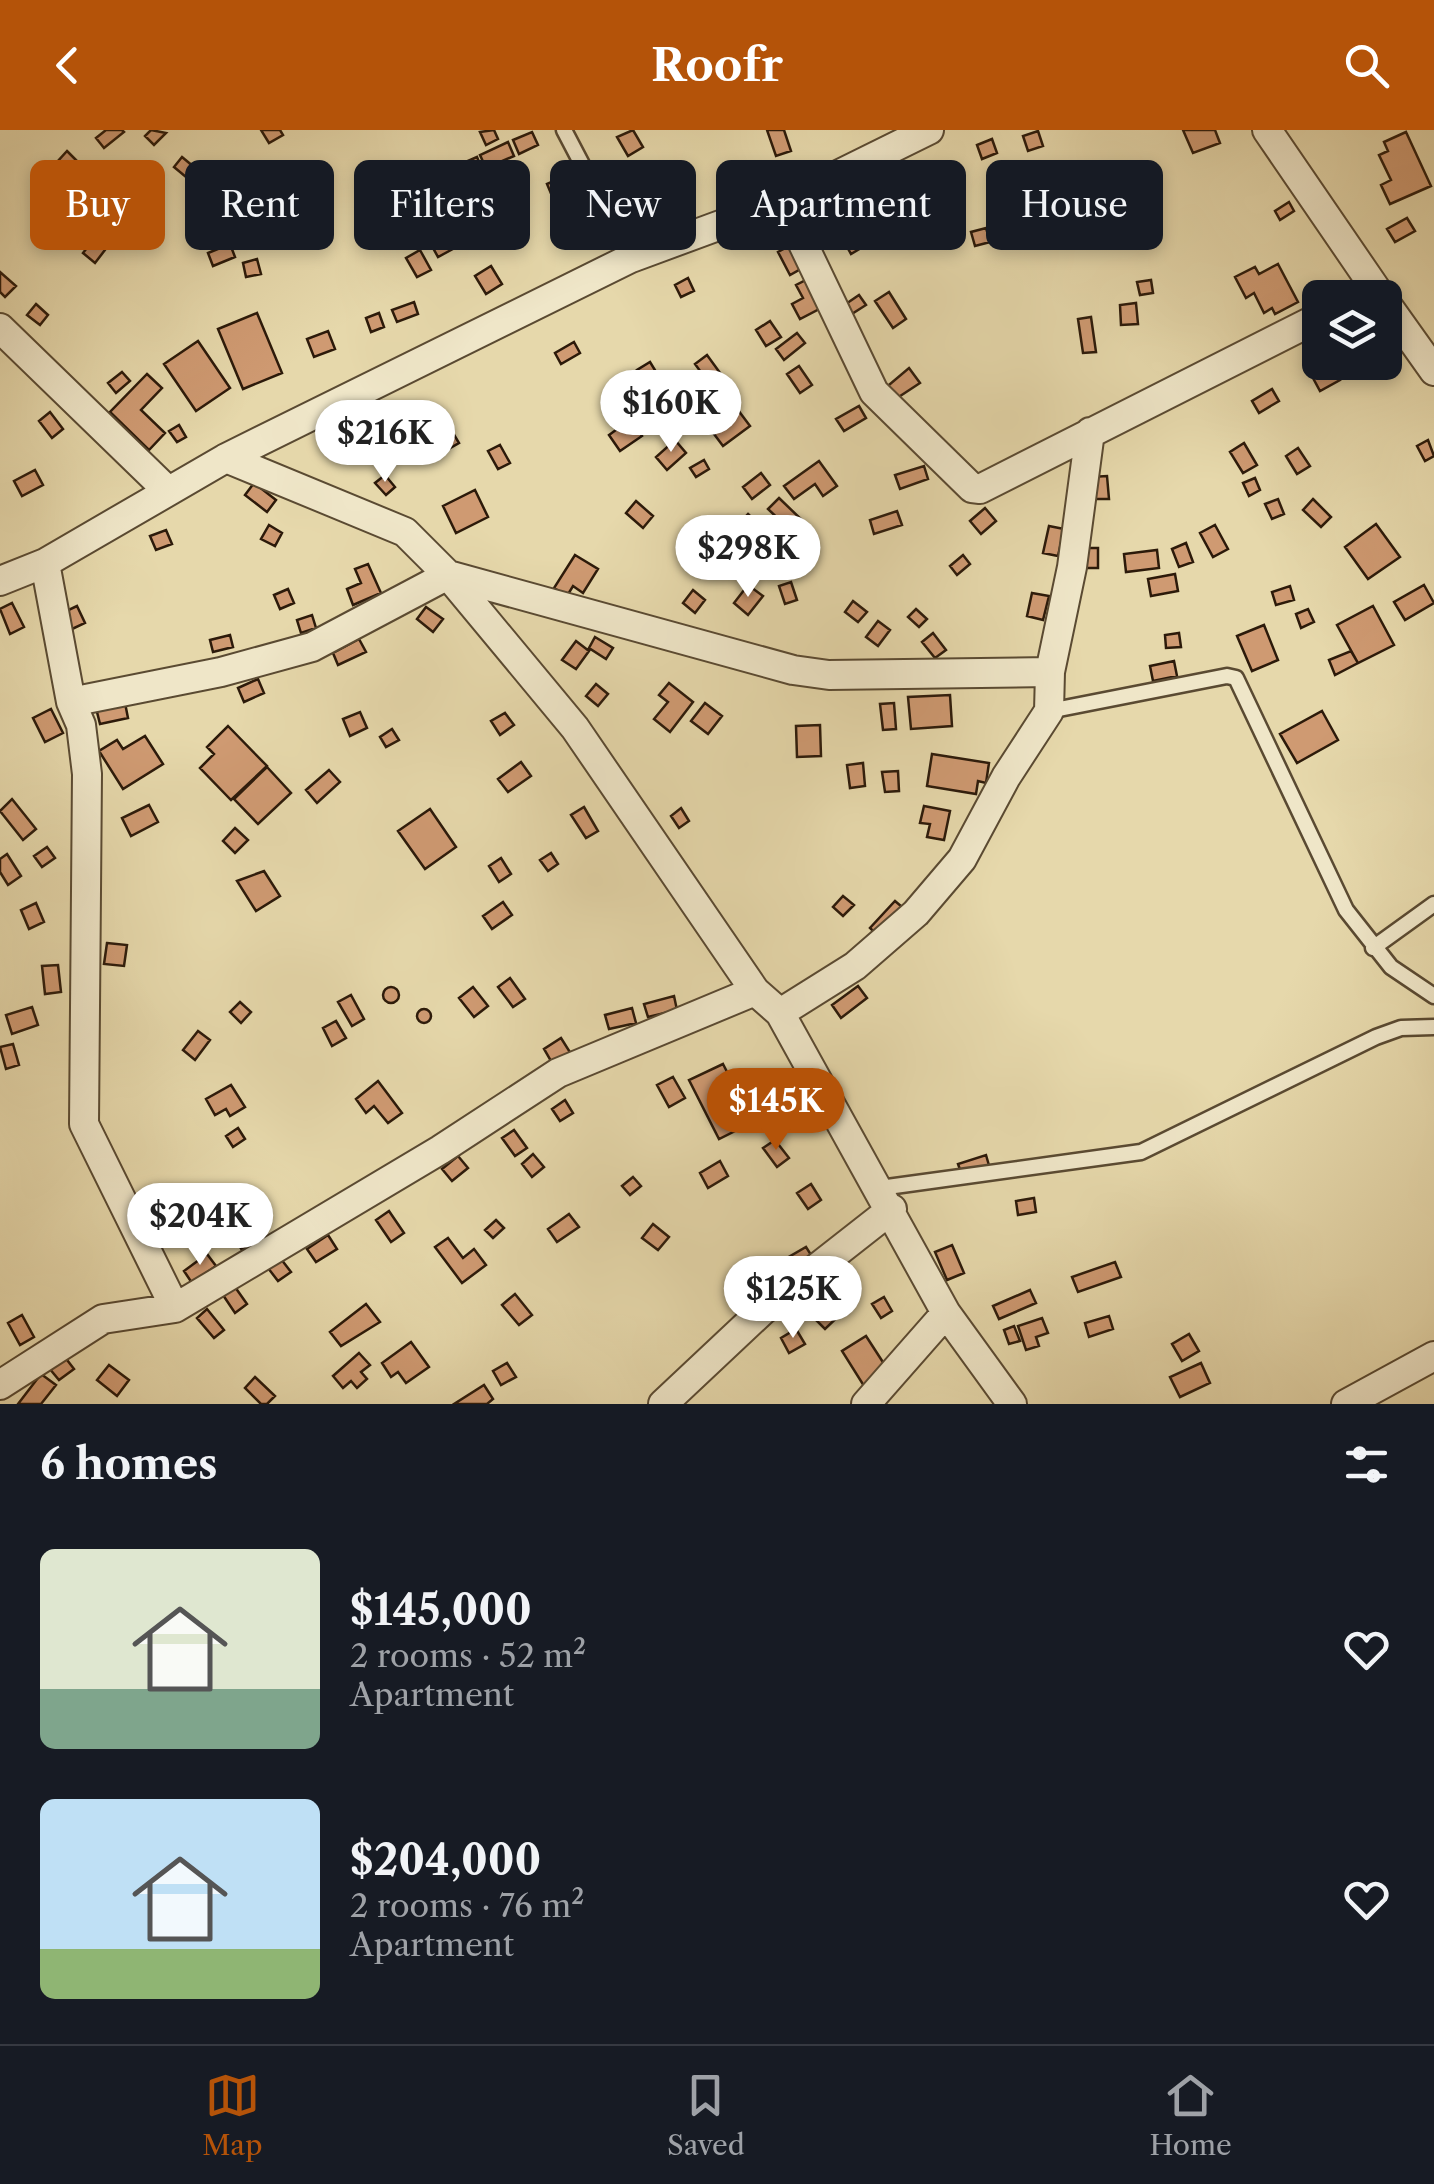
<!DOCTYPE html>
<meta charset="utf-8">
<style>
body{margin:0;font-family:"Libre Caslon Text",serif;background:#242831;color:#f1f3f6;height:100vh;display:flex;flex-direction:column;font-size:38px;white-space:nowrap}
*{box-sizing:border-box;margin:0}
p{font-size:32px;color:#9ea1a6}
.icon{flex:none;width:55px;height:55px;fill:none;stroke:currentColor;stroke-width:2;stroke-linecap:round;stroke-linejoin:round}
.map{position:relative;height:1274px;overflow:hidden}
.details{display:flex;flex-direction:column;background:#171b24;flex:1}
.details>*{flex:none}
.guide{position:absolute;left:30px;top:30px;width:1375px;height:90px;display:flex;gap:20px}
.buttons{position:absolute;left:1302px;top:150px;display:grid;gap:20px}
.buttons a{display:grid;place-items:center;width:100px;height:100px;border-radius:15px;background:#171b24;box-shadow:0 5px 15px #0003;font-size:50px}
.price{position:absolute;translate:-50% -85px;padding:0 22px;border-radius:35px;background:#fff;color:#222;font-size:32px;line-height:65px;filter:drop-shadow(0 2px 5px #0008)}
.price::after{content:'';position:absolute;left:50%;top:60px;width:30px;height:22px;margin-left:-15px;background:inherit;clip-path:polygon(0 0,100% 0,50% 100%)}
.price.on{background:#b45309;color:#fff}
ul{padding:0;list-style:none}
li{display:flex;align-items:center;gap:30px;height:250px;padding:0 40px}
li span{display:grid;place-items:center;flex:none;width:280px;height:200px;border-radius:15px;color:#555}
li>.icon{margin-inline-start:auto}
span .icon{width:120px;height:120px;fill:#fffc;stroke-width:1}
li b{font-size:42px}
h2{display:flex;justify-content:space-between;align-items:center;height:120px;padding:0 40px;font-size:42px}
.pill{padding:0 35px;border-radius:15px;background:#171b24;box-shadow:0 5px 15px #0003;font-size:35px;line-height:90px}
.pill.on{background:#b45309;color:#fff}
header{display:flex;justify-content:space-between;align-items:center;height:130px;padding:0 40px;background:#b45309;color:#fff;font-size:45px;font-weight:700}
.tabs{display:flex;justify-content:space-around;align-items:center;height:140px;border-top:2px solid #363941;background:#171b24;font-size:28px;color:#9ea1a6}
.tabs a{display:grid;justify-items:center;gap:5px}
.tabs .on{color:#b45309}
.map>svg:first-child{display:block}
.building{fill:#cf9a72;stroke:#2c1a0a;stroke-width:2.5}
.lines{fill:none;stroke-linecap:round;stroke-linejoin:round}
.lane-casing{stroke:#5a4a32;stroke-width:19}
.street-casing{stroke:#5a4a32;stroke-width:32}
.lane{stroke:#efe6c8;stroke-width:14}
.street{stroke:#efe6c8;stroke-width:28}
</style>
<header><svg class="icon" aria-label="back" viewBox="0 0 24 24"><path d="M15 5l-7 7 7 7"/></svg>Roofr<svg class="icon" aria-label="search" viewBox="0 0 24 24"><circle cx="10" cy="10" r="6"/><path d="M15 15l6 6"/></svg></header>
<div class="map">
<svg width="1434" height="1274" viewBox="0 0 1434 1274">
<rect width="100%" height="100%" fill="#e6d8ab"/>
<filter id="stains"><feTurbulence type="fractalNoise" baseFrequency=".002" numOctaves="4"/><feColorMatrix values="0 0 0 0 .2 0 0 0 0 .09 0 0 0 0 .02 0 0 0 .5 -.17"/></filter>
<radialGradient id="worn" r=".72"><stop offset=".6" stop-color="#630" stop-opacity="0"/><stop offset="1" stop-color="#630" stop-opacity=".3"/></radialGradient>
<path class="building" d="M106 0H122L124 2 104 18 96 8Z
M151 0 166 3 154 15 145 6Z
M261 0H280L283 5 269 13Z
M494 0 498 9 486 15 480 2Z
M633 0 643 17 628 26 617 7Z
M767 0H784L791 21 776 26Z
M1183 0H1215L1220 13 1193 23Z
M1038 1 1043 16 1028 21 1023 6Z
M532 2 538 15 519 24 513 10Z
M1406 2 1431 56 1390 74 1381 55 1391 50 1379 25 1388 21 1384 12Z
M992 9 997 23 982 29 977 15Z
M508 12 514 26 486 38 480 25Z
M67 21 79 33 70 42 58 31Z
M182 27 194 37 186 47 174 37Z
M477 27 482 39 466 46 461 34Z
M300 37 310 61 295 67 285 43Z
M623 41 632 57 617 65 608 50Z
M568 45 582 76 560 85 547 54Z
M446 61 473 108 438 127 412 80Z
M636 66 643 83 628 88 621 71Z
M1151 67 1157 78 1141 86 1136 75Z
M267 68 274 84 257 91 250 75Z
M1289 72 1294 81 1280 90 1275 81Z
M229 83 235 98 200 112 194 97Z
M81 85 93 95 80 112 67 102Z
M1407 88 1415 101 1395 112 1387 99Z
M1025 89 1030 102 1012 109 1007 96Z
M854 93 866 115 851 124 839 102Z
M278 95 283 108 259 116 255 103Z
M986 98 990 112 975 116 971 102Z
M96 106 108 116 95 133 83 123Z
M230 114 235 127 213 136 208 123Z
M793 114 806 136 790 145 778 122Z
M420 120 431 140 417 147 406 128Z
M257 129 261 144 246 147 243 133Z
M1278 134 1298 172 1275 184 1272 178 1264 183 1254 163 1246 168 1235 147 1255 137 1259 144Z
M491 136 502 154 486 164 475 146Z
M0 142 16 156 5 167 0 162Z
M688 148 694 161 681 167 675 155Z
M810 148 825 176 800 189 792 174 803 168 796 155Z
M1151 150 1153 163 1140 165 1137 152Z
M889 162 906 189 893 198 875 171Z
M859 165 866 175 847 187 840 178Z
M414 172 418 184 397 192 392 180Z
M1136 173 1138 194 1121 195 1120 175Z
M36 174 48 185 40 195 27 185Z
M257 183 282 243 243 259 218 199Z
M379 183 384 197 371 202 366 188Z
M1091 187 1096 222 1083 223 1078 189Z
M770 191 781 207 766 216 756 200Z
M328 201 335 219 314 227 307 209Z
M797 203 805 213 784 230 776 219Z
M198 211 230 258 196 281 164 234Z
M574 212 580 223 561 234 555 223Z
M707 225 723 247 711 256 695 234Z
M650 232 658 245 645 253 637 240Z
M799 236 812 255 800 263 787 244Z
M1333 237 1340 250 1320 261 1313 248Z
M909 238 920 253 891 272 883 260Z
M122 242 130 251 116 263 108 253Z
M147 244 162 258 141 280 165 303 149 320 110 282Z
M1272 259 1279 271 1259 283 1252 271Z
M732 272 750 296 723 316 705 292Z
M859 276 866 288 844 301 836 289Z
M50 282 63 299 52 308 39 291Z
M444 288 459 313 443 322 429 297Z
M631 289 642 306 620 321 609 305Z
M179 295 186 307 177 312 169 301Z
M352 305 366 324 354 333 340 314Z
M675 310 686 323 667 340 656 327Z
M1428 310 1434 326 1425 331 1417 316Z
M1244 313 1257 335 1243 343 1230 322Z
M500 315 510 333 498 339 488 321Z
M1298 318 1310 336 1297 344 1286 326Z
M704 330 709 339 696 347 690 338Z
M819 331 837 356 823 366 815 354 794 369 784 356Z
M924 336 928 349 900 359 895 345Z
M35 340 43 355 22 366 14 351Z
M761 343 770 355 752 369 743 357Z
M385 345 395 357 386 365 375 353Z
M1107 346 1109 369H1092L1091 347Z
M1255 348 1260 360 1249 366 1243 353Z
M254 353 276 370 267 382 245 365Z
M475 360 488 387 456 403 443 376Z
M779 368 805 393 794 404 768 379Z
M1278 369 1284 384 1272 389 1265 374Z
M1313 369 1331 387 1321 397 1303 380Z
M636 371 653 386 643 398 626 383Z
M985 378 996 391 981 404 970 391Z
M897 381 902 395 874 404 870 390Z
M748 384 760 396 744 413 732 401Z
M1376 394 1400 427 1368 449 1345 417Z
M269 395 282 403 275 416 261 409Z
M689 395 709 411 699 423 679 408Z
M1215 395 1228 419 1213 427 1200 403Z
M1049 396 1064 399 1058 426 1043 423Z
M166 400 172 414 156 420 150 406Z
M1186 413 1193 432 1179 437 1172 419Z
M732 418 744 429 728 447 715 436Z
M1082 418H1098V438H1082Z
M1157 420 1159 438 1126 442 1124 424Z
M575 425 598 439 583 463 573 456 567 466 554 458Z
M963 425 970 434 957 445 950 436Z
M368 434 381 463 353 475 347 459 361 453 355 439Z
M1175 444 1178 461 1151 466 1148 449Z
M791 452 797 470 785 474 779 456Z
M748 455 763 466 748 485 734 473Z
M1424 455 1434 473 1405 490 1394 472Z
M1290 456 1294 470 1276 475 1272 462Z
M288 459 294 473 280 479 274 465Z
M693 460 705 470 695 483 683 473Z
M1032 463 1049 466 1043 490 1027 486Z
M853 471 867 482 858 492 845 482Z
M12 473 24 497 10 504 0 479Z
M77 476 85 493 70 500 62 483Z
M1373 476 1394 515 1358 533 1337 495Z
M426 477 443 489 433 502 417 489Z
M916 479 927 489 919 497 908 487Z
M1308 479 1314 492 1301 498 1296 484Z
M312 485 316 498 301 503 297 490Z
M878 491 890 500 878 516 866 507Z
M1264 495 1278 530 1252 541 1237 506Z
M933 503 946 520 935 528 922 512Z
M1179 503 1181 517 1166 518 1165 505Z
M230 505 233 517 213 522 210 510Z
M595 507 613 518 606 529 589 518Z
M359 509 366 522 338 535 333 523Z
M576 511 589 521 576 539 562 530Z
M1351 521 1358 533 1335 545 1329 530Z
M1174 531 1177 546 1153 551 1150 536Z
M258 549 264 563 244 572 238 558Z
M669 553 693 572 670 602 654 589 668 572 659 565Z
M596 554 608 564 598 576 586 566Z
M950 565 952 596 911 599 908 567Z
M124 568 128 588 100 594 95 574Z
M705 573 722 586 708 604 691 591Z
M894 573 896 599 883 600 880 574Z
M51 579 63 603 45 612 33 588Z
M1322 581 1338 610 1297 633 1280 604Z
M360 582 367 598 350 606 343 589Z
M505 583 514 595 500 605 491 591Z
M820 595 821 626 797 627 796 596Z
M228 596 267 636 231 670 200 638 214 624 207 617Z
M392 599 399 610 386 617 380 607Z
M145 606 163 634 123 659 99 621 117 610 123 619Z
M932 624 989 633 986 653 978 651 976 664 927 656Z
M521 632 531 646 508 662 498 649Z
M863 633 865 656 850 658 847 635Z
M267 637 291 663 258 694 234 669Z
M329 640 340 652 317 673 306 660Z
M898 641 899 661 885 662 882 642Z
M12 669 36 699 23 710 0 681Z
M149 675 158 692 131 706 122 688Z
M924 676 950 681 944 710 927 707 930 694 920 693Z
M584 677 598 701 586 708 571 685Z
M681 678 689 691 679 698 671 686Z
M430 679 456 717 425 739 398 701Z
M235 698 248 710 235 723 223 711Z
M47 717 55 728 42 737 34 726Z
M551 723 558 734 548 741 540 730Z
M7 724 21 746 8 755 0 742V729Z
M501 728 511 744 499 752 489 736Z
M264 741 280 766 256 781 237 751Z
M843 766 854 775 843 786 833 777Z
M895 771 908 782 882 810 870 798Z
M503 772 512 785 492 799 483 786Z
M36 773 44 792 29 799 21 780Z
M107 813 127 815 124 836 104 834Z
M58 835 61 862 45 864 42 836Z
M510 848 525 869 513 877 498 857Z
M858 856 867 868 841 888 832 875Z
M473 857 488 876 474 887 459 868Z
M383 865a8 8 0 1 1 16 0a8 8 0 1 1-16 0Z
M351 865 364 889 352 896 338 872Z
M674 866 677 880 648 887 644 874Z
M240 872 251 882 241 893 230 882Z
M32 877 38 895 12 904 6 885Z
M632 878 636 893 609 899 605 885Z
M417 886a7 7 0 1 1 14 0a7 7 0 1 1-14 0Z
M336 891 346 908 332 916 323 898Z
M198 901 210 910 195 930 183 920Z
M561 908 573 927 555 938 544 919Z
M13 914 19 935 6 939 0 917Z
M723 934 744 975 750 971 759 989 719 1009 689 950Z
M673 947 685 968 669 977 657 955Z
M378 951 402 983 388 993 374 976 366 983 356 969Z
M231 955 245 977 230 986 226 979 215 985 206 969Z
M565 970 573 983 560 991 552 979Z
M238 998 245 1009 233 1017 226 1006Z
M514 1000 527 1018 515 1026 502 1008Z
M775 1010 789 1028 777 1037 763 1018Z
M533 1024 544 1037 532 1047 522 1034Z
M986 1025 990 1039 963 1048 958 1034Z
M458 1026 468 1038 452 1051 442 1039Z
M720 1031 728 1046 708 1058 700 1043Z
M633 1047 641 1056 630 1065 622 1056Z
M811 1054 821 1070 808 1079 797 1063Z
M159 1065 170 1086 154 1095 143 1073Z
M1034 1068 1036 1082 1018 1085 1016 1071Z
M389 1081 404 1103 391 1112 376 1090Z
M569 1084 579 1097 557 1112 548 1099Z
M496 1090 504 1098 493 1108 485 1100Z
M653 1094 669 1107 658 1120 642 1108Z
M249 1099 256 1111 242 1120 235 1109Z
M328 1105 337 1119 316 1132 307 1119Z
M448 1108 463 1128 474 1119 486 1135 462 1153 435 1117Z
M952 1115 964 1143 947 1150 935 1122Z
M806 1117 813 1128 794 1140 787 1128Z
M207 1124 216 1136 192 1153 184 1141Z
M281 1129 291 1142 278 1151 268 1138Z
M1115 1132 1121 1147 1078 1162 1072 1147Z
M235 1157 247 1174 235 1183 223 1165Z
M1030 1160 1036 1173 999 1189 993 1176Z
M515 1164 532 1185 519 1195 502 1175Z
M884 1167 892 1181 881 1188 872 1174Z
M834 1169 845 1180 825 1199 814 1188Z
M366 1174 380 1192 341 1216 330 1202Z
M207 1179 224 1200 214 1208 197 1188Z
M22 1185 34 1207 20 1215 8 1193Z
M1109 1186 1113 1199 1089 1207 1085 1193Z
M1042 1188 1048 1203 1036 1207 1039 1216 1026 1220 1018 1196Z
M1014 1196 1020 1211 1009 1214 1004 1200Z
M796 1199 805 1214 789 1223 781 1208Z
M1189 1204 1199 1221 1182 1231 1172 1214Z
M866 1206 888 1240 864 1256 842 1221Z
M411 1212 429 1237 406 1253 398 1242 391 1247 382 1233Z
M359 1223 370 1235 361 1242 367 1249 357 1258 351 1251 343 1258 333 1246Z
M64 1226 74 1239 59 1250 49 1238Z
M507 1233 516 1247 501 1255 493 1241Z
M1201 1233 1210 1253 1180 1267 1170 1247Z
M109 1235 129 1250 117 1266 97 1250Z
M41 1244 56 1255 41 1274H18Z
M255 1247 275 1266 267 1274H261L245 1258Z
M484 1255 493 1269 487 1274H454Z"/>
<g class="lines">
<defs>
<path id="lane" d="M564 0 631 128
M1049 581 1227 546 1236 548 1346 780 1391 837 1434 866
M1373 818 1434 774
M880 1058 1141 1022 1376 907 1401 898 1434 897"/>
<path id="street" d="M1267 0 1382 168
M783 72 874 262 972 358 980 359 1320 187
M1385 172 1434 241
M0 198 167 360
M226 328 405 402 448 445 575 598 755 861 780 883 946 1183 1012 1274
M45 433 71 572 81 595 87 644 84 994 175 1178
M0 451 45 433 226 328 631 128 783 72 929 0
M71 572 221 542 312 517 448 445 793 540 829 545 1050 542
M780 883 855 836 916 783 962 729 1006 647 1049 581 1050 542 1072 437 1090 302
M0 1255 103 1189 175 1178 440 1020 558 943 755 861
M663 1274 762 1181 892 1079
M866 1274 946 1183
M1346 1274 1434 1226"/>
</defs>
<use href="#lane" class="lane-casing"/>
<use href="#street" class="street-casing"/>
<use href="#lane" class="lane"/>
<use href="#street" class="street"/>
</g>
<rect width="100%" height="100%" filter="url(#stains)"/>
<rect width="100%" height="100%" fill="url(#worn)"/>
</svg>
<div class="buttons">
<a><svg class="icon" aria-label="layers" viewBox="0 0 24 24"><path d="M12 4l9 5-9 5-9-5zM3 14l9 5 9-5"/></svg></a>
</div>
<b class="price" style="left:671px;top:325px">$160K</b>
<b class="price" style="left:385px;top:355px">$216K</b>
<b class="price" style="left:748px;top:470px">$298K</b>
<b class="price on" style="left:776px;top:1023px">$145K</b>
<b class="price" style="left:200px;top:1138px">$204K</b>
<b class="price" style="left:793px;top:1211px">$125K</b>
<div class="guide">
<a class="pill on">Buy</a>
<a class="pill">Rent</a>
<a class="pill">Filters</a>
<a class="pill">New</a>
<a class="pill">Apartment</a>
<a class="pill">House</a>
</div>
</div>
<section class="details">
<h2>6 homes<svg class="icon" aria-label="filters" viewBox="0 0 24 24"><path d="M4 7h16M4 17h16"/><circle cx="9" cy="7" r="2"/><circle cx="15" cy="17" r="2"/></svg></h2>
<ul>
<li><span style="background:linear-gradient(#dfe7d0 70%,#7fa58c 0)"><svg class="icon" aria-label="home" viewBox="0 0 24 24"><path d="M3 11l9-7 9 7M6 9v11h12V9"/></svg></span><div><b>$145,000</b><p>2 rooms · 52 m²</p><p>Apartment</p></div><svg class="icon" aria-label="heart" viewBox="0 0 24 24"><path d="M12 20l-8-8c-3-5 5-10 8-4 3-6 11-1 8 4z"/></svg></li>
<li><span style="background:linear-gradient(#bfe0f5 75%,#8fb573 0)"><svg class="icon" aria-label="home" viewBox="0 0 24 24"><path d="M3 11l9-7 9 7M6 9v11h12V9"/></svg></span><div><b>$204,000</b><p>2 rooms · 76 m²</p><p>Apartment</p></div><svg class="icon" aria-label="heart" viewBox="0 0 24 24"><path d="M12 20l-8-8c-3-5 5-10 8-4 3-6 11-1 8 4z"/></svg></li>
</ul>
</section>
<nav class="tabs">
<a class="on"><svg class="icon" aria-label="map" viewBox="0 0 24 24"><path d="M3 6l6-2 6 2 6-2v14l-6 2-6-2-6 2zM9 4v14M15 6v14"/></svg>Map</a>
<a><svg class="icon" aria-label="saved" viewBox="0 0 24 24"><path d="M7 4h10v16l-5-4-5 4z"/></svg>Saved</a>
<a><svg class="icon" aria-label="home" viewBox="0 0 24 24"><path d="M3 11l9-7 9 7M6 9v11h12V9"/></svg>Home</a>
</nav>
